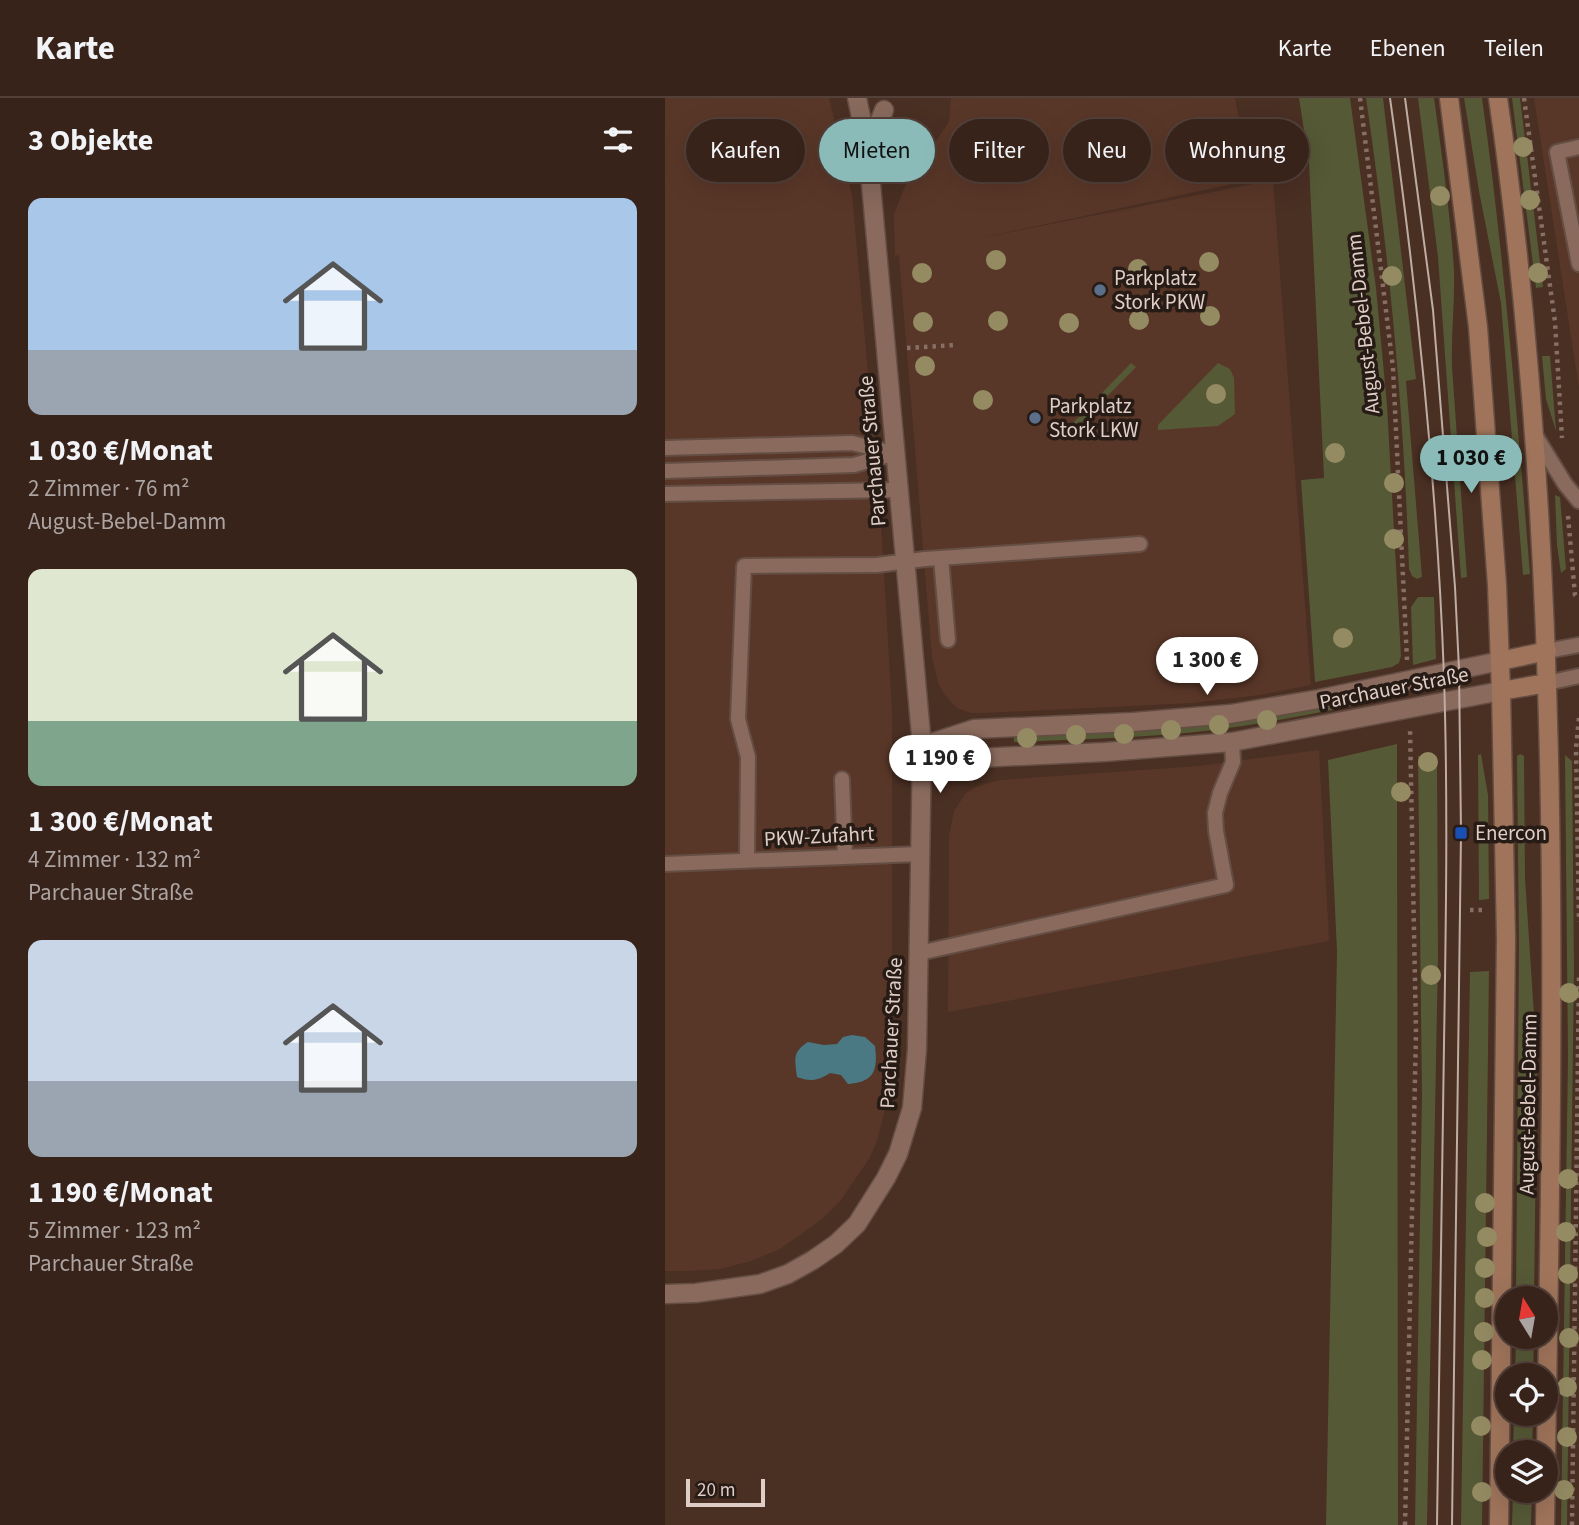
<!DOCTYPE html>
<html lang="de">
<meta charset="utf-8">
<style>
body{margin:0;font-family:"Source Sans 3",sans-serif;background:#3f2b23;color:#f1f3f6;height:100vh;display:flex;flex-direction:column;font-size:26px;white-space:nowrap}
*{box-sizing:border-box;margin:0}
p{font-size:23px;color:#aba4a2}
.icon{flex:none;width:38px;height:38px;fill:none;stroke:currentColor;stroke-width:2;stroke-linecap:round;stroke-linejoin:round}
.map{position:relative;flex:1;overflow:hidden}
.panel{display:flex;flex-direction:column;background:#38231a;width:665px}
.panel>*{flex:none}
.guide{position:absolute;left:21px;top:21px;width:665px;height:63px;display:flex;gap:14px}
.needle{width:46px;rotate:349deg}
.fabs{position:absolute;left:830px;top:1188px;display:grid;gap:14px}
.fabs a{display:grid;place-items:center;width:63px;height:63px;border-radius:50%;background:#38231a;box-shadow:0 7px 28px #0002,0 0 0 2px #524039;font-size:35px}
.scale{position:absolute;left:21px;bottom:18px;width:79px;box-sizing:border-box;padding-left:7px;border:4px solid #dfcdc6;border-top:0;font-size:19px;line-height:24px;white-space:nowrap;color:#dfcdc6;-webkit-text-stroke:5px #271b15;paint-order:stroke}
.price{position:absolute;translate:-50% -60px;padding:0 16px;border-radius:24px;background:#fff;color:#222;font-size:23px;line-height:46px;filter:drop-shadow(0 2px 4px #0008)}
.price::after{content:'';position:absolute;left:50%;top:42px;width:21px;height:16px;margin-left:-10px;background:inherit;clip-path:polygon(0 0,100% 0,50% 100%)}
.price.selected{background:#8bbbb9;color:#111}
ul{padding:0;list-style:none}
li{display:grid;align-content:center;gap:14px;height:371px;padding:0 28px}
li span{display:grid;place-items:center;height:217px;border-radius:14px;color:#555}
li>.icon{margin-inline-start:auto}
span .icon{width:126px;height:126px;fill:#fffc;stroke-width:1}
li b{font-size:30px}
h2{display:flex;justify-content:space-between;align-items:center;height:84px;padding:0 28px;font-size:30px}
.tag{padding:0 24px;border-radius:32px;background:#38231a;box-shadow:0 7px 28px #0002,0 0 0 2px #524039;font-size:24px;line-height:63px}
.tag.selected{background:#8bbbb9;color:#111}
header{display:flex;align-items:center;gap:42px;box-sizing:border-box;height:98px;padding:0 35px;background:#38231a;border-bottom:2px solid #524039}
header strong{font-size:33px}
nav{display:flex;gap:38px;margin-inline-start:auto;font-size:24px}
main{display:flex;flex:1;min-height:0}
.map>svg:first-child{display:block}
.built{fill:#593728}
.green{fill:#565936}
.water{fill:#4a7984}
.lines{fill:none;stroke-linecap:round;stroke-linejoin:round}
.lane-casing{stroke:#644d43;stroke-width:18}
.street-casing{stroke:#644d43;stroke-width:21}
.secondary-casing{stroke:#644d43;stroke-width:21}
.path{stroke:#866f65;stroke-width:4.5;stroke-dasharray:3.5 5;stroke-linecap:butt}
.lane{stroke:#896a5d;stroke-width:14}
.street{stroke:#896a5d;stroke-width:18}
.secondary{stroke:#9f745a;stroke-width:18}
.tram{stroke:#bfaca3;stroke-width:2}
.tree{fill:#948b63}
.service-dot{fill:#5c6f8a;stroke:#271b15;stroke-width:2.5}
.transit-dot{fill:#1a4fb4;stroke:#271b15;stroke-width:2.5}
.labels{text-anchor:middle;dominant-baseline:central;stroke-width:7;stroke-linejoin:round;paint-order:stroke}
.poi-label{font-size:21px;fill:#dfcdc6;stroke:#271b15;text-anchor:start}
.street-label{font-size:21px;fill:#dfcdc6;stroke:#271b15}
</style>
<header>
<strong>Karte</strong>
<nav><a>Karte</a><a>Ebenen</a><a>Teilen</a></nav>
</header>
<main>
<section class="panel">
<h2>3 Objekte<svg class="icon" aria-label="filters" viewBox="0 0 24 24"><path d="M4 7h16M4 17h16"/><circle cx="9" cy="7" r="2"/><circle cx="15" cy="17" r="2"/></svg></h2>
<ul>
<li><span style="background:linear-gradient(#a9c7e8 70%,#9aa5b1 0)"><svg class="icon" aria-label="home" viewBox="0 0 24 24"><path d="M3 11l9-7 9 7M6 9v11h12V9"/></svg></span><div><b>1 030 €/Monat</b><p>2 Zimmer · 76 m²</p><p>August-Bebel-Damm</p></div></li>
<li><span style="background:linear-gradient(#dfe7d0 70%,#7fa58c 0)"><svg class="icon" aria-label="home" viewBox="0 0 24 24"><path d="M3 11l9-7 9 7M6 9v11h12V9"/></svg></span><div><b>1 300 €/Monat</b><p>4 Zimmer · 132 m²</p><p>Parchauer Straße</p></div></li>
<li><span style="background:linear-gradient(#c9d6e8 65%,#9aa5b1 0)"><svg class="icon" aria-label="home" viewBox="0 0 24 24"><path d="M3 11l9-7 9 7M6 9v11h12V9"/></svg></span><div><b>1 190 €/Monat</b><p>5 Zimmer · 123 m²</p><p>Parchauer Straße</p></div></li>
</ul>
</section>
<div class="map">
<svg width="914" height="1427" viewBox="0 0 914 1427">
<rect width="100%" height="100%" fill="#4a2f23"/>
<path class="built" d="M0 0H164L187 97 215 408 227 612V944L222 1003 212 1043 204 1061 176 1102 157 1121 135 1137 113 1152 86 1163 55 1171 23 1173H0Z
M286 0H570L586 82 311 141 608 82 646 587 595 597 527 605 317 615H306L292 610 279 596 273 585 267 559 234 157 230 158 229 117 240 88 284 24Z
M869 0H914V290Z
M654 652 664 843 283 914 284 738 289 713 301 695 313 688 335 682 534 668Z"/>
<path class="green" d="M634 0H685L711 190 722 307 736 558 734 565 727 569 650 584 636 382 659 380 644 65Z
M701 0H718L751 281 741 283 757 479 752 481 747 478 744 471C739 313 724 156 701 0Z
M753 0H769C777 57 785 114 789 172 790 204 786 236 787 269L802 479 796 480 773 159Z
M799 0H817C839 158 852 317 865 476L858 477 836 205 814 93Z
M847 0H855L878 189 871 190Z
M877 258H885L891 333 881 301Z
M466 265 471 269 409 332 405 328Z
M553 265 565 271 569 280 570 316 553 328 493 332V327Z
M890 397 895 399 901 471 896 475 892 447Z
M753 499H769L771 561 748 567 746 509Z
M733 591V597C672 612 610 624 548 632 482 640 415 641 349 644V637C422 634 496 633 569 623 625 616 678 604 733 591Z
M732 646 733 1427H661L672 853 663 662Z
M816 656 823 697 824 801 814 802 813 657Z
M855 656 859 658 860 780 872 962 869 1200H851L854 849 852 658Z
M900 657 907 663 909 869 902 1427H896L903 959Z
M753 658H772L773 860 762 1427H750L757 997Z
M824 873 817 1427H796L805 874Z
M851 1239H869L868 1277H850Z
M849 1316H868L867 1354H848Z
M848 1393H867L866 1427H847Z"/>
<path class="water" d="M187 937 200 939 210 948C213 973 209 984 183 986L176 977 165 975C153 983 145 984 132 979 130 961 127 954 143 944L159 947 172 946 178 939Z"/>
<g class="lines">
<defs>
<path id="lane" d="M914 49 892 54 914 166
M870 337 900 386 914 403
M0 350 187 345 228 355
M0 373 189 367 230 355
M0 396 233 392
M276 460 283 542
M882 553 914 547
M882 585 914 578
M177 681 180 758
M82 763 83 659 73 621 79 468 212 467 260 461 475 446
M0 766 254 756
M254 855 561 787 551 733 550 715 555 695 568 664 567 644"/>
<path id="street" d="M192 0 203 53
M257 648 309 631 468 624 565 616 654 601 835 563
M257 648 312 660 440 654 567 644 836 593
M0 1196 31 1195 95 1186 123 1176 148 1162 171 1146 192 1126 221 1080 233 1056 247 1010 252 951 257 648 203 53 219 12"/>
<path id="secondary" d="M784 0 813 229 832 487 836 593 841 840 834 1427
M833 0C902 472 887 951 880 1427
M835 563 882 553
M836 593 882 585"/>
</defs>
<use href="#lane" class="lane-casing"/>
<use href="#street" class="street-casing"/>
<use href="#secondary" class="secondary-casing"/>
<path class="path" d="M695 0 728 270 742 562
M859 0 890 224 897 340
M242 250 290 247
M903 418 910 497 914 501
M914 620 911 650 914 824
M805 812H820
M740 1427 751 935 745 630
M907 1427 914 875"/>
<use href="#lane" class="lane"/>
<use href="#street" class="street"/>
<use href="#secondary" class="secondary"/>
<path class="tram" d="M725 0C752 192 772 385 779 579 783 701 781 824 779 946 777 1106 774 1267 772 1427
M740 0 768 212 790 489 794 571 796 735 787 1427"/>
</g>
<g class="tree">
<circle cx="858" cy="49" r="10"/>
<circle cx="775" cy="98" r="10"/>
<circle cx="865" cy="102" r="10"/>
<circle cx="331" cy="162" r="10"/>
<circle cx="544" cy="164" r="10"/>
<circle cx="473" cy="171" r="10"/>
<circle cx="257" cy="175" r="10"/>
<circle cx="873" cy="175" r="10"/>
<circle cx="727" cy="178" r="10"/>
<circle cx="545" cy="218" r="10"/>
<circle cx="474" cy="222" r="10"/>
<circle cx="333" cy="223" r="10"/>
<circle cx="258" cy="224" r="10"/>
<circle cx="404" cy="225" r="10"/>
<circle cx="260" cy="268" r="10"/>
<circle cx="551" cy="296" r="10"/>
<circle cx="318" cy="302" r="10"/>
<circle cx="670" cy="355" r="10"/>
<circle cx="729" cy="385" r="10"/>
<circle cx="729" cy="441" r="10"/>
<circle cx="678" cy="540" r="10"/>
<circle cx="602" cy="622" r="10"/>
<circle cx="554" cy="627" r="10"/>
<circle cx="506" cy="632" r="10"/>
<circle cx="459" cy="636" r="10"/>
<circle cx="411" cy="637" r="10"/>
<circle cx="362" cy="640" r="10"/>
<circle cx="763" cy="664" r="10"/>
<circle cx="736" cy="694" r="10"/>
<circle cx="766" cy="877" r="10"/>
<circle cx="904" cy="895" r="10"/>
<circle cx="903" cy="1081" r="10"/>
<circle cx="820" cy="1105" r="10"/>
<circle cx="901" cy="1134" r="10"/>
<circle cx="822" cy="1139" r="10"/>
<circle cx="820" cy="1170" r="10"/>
<circle cx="903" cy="1176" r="10"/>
<circle cx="820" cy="1200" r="10"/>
<circle cx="819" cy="1234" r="10"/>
<circle cx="904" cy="1240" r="10"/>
<circle cx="817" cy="1262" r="10"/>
<circle cx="902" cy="1289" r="10"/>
<circle cx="816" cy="1328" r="10"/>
<circle cx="902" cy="1339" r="10"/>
<circle cx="899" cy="1392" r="10"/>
<circle cx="817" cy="1394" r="10"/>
</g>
<g class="service-dot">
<circle cx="435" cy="192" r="7"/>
<circle cx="370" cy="320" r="7"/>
</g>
<rect class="transit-dot" x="789" y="728" width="14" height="14" rx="3.5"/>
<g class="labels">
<g class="poi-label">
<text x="449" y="180">Parkplatz<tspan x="449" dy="24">Stork PKW</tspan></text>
<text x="384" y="308">Parkplatz<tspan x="384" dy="24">Stork LKW</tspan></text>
<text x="810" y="735">Enercon</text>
</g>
<g class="street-label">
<text transform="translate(698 226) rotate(-96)">August-Bebel-Damm</text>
<text transform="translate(207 353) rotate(-95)">Parchauer Straße</text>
<text transform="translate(729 590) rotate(-11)">Parchauer Straße</text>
<text transform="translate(154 738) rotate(-3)">PKW-Zufahrt</text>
<text transform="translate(226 935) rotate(-87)">Parchauer Straße</text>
<text transform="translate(863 1006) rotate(-89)">August-Bebel-Damm</text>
</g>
</g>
</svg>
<div class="fabs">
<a><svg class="needle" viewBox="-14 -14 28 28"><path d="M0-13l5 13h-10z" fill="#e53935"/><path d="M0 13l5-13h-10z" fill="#aba4a2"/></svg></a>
<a><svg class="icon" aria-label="locate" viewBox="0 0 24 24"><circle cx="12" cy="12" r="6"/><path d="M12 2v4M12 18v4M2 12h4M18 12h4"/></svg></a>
<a><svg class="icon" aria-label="layers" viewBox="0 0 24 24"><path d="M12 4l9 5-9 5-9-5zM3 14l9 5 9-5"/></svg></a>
</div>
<div class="scale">20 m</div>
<b class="price selected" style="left:806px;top:397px">1 030 €</b>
<b class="price" style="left:542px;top:599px">1 300 €</b>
<b class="price" style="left:275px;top:697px">1 190 €</b>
<div class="guide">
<a class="tag">Kaufen</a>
<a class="tag selected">Mieten</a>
<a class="tag">Filter</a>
<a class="tag">Neu</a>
<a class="tag">Wohnung</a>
</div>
</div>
</main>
